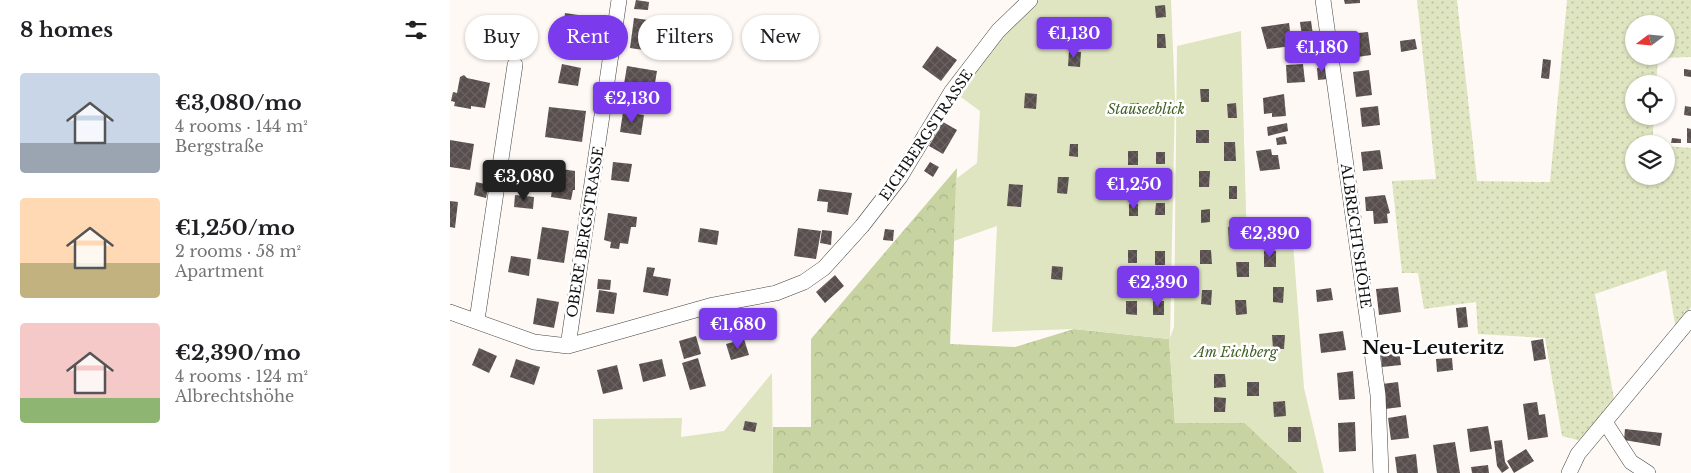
<!DOCTYPE html>
<meta charset="utf-8">
<style>
body{margin:0;font-family:"Libre Baskerville",serif;background:#f6f6f6;color:#202124;height:100vh;display:flex;flex-direction:column;font-size:19px;white-space:nowrap}
*{box-sizing:border-box;margin:0}
p{font-size:16px;color:#757577}
.icon{flex:none;width:28px;height:28px;fill:none;stroke:currentColor;stroke-width:2;stroke-linecap:round;stroke-linejoin:round}
.map{position:relative;flex:1;overflow:hidden}
.side{display:flex;flex-direction:column;background:#fff;width:450px}
.side>*{flex:none}
.banner{position:absolute;left:15px;top:15px;width:475px;height:45px;display:flex;gap:10px}
.needle{width:32px;rotate:254deg}
.fabs{position:absolute;left:1175px;top:15px;display:grid;gap:10px}
.fabs a{display:grid;place-items:center;width:50px;height:50px;border-radius:50%;background:#fff;box-shadow:0 1px 4px #0004;font-size:25px}
.price{position:absolute;translate:-50% -42px;padding:0 11px;border-radius:5px;background:#7c3aed;color:#fff;font-size:16px;line-height:32px;filter:drop-shadow(0 1px 2px #0008)}
.price::after{content:'';position:absolute;left:50%;top:30px;width:15px;height:11px;margin-left:-8px;background:inherit;clip-path:polygon(0 0,100% 0,50% 100%)}
.price.selected{background:#222;color:#fff}
ul{padding:0;list-style:none}
li{display:flex;align-items:center;gap:15px;height:125px;padding:0 20px}
li span{display:grid;place-items:center;flex:none;width:140px;height:100px;border-radius:5px;color:#555}
li>.icon{margin-inline-start:auto}
span .icon{width:60px;height:60px;fill:#fffc;stroke-width:1}
li b{font-size:21px}
h2{display:flex;justify-content:space-between;align-items:center;height:60px;padding:0 20px;font-size:21px}
.tag{padding:0 18px;border-radius:22px;background:#fff;box-shadow:0 1px 4px #0004;font-size:18px;line-height:45px}
.tag.selected{background:#7c3aed;color:#fff}
main{display:flex;flex:1;min-height:0}
.map>svg:first-child{display:block}
.grass{fill:url(#grass-dots);fill-rule:evenodd}
.forest{fill:url(#forest-crowns)}
.garden{fill:#dee5c0}
.building{fill:url(#building-cross-hatch)}
.lines{fill:none;stroke-linecap:round;stroke-linejoin:round}
.minor-casing{stroke:#434343;stroke-width:16}
.minor{stroke:#fff;stroke-width:15}
.labels{text-anchor:middle;dominant-baseline:central;stroke-width:5;stroke-linejoin:round;paint-order:stroke}
.park-label{font-size:14px;font-style:italic;fill:#436126;stroke:#fff}
.street-label{font-size:14px;fill:#101010;stroke:#fff}
.district-label{font-size:19px;font-weight:bold;fill:#101010;stroke:#fff}
</style>
<main>
<section class="side">
<h2>8 homes<svg class="icon" aria-label="filters" viewBox="0 0 24 24"><path d="M4 7h16M4 17h16"/><circle cx="9" cy="7" r="2"/><circle cx="15" cy="17" r="2"/></svg></h2>
<ul>
<li><span style="background:linear-gradient(#c9d6e8 70%,#9aa5b1 0)"><svg class="icon" aria-label="home" viewBox="0 0 24 24"><path d="M3 11l9-7 9 7M6 9v11h12V9"/></svg></span><div><b>€3,080/mo</b><p>4 rooms · 144 m²</p><p>Bergstraße</p></div></li>
<li><span style="background:linear-gradient(#ffd9b3 65%,#c2b280 0)"><svg class="icon" aria-label="home" viewBox="0 0 24 24"><path d="M3 11l9-7 9 7M6 9v11h12V9"/></svg></span><div><b>€1,250/mo</b><p>2 rooms · 58 m²</p><p>Apartment</p></div></li>
<li><span style="background:linear-gradient(#f6c9c9 75%,#8fb573 0)"><svg class="icon" aria-label="home" viewBox="0 0 24 24"><path d="M3 11l9-7 9 7M6 9v11h12V9"/></svg></span><div><b>€2,390/mo</b><p>4 rooms · 124 m²</p><p>Albrechtshöhe</p></div></li>
</ul>
</section>
<div class="map">
<svg width="1241" height="473" viewBox="0 0 1241 473">
<defs>
<pattern id="grass-dots" width="8" height="8" patternUnits="userSpaceOnUse" patternTransform="scale(1.25)"><rect width="8" height="8" fill="#dee5c0"/><path d="M2 2h.1M6 6h.1" fill="none" stroke="#bdc3a4" stroke-width="1.8" stroke-linecap="round"/></pattern>
<pattern id="forest-crowns" width="20" height="18" patternUnits="userSpaceOnUse" patternTransform="scale(1.25)"><rect width="20" height="18" fill="#c7d4a1"/><path d="M2 6a3 3 0 1 1 6 0M12 15a3 3 0 1 1 6 0" fill="none" stroke="#aab58a"/></pattern>
<pattern id="building-cross-hatch" width="8" height="8" patternUnits="userSpaceOnUse" patternTransform="scale(1.25)"><rect width="8" height="8" fill="#574e4d"/><path d="M0 0l8 8M0 8l8-8" fill="none" stroke="#6a6362"/></pattern>
</defs>
<rect width="100%" height="100%" fill="#fef9f4"/>
<path class="grass" d="M967 0H1007L1027 181 1100 182 1117 0H1241V57L1208 58 1206 84H1184V116H1204L1202 144H1184V176H1216V146L1241 148V307L1226 330 1216 270 1145 294 1164 399 1131 441 1112 436 1095 338 1028 334 1026 302 974 309 968 273H952L942 181 986 179ZM1184 24H1216V56H1184Z"/>
<path class="forest" d="M507 168 500 344 565 347 624 329 719 339 725 423H795L848 473H323V427H361V339Z"/>
<path class="garden" d="M589 0H721L725 97 720 338 724 327 727 46 791 31 797 246 843 243 854 388 874 473H848L795 423H725L719 339 624 329 542 332 547 226 504 241 506 179 527 163 530 111 508 95 549 38Z
M322 373 323 473H143V419L232 418 231 437 274 431Z"/>
<path class="building" d="M186 0 199 2 198 10 184 9Z
M894 0H910V3L895 4Z
M715 5 716 17 706 18 705 6Z
M115 13 148 18 145 39 141 38 140 45 120 42V39L111 38Z
M184 18 218 23 214 53 180 48Z
M861 21 863 35 852 37 850 22Z
M52 23 64 25 62 41 49 39Z
M839 23 842 46 817 49 811 27Z
M918 32 921 55 901 58 898 34Z
M707 34H715L716 48H707Z
M29 36 47 39 44 56 26 53Z
M870 39 872 51 862 53 860 41Z
M965 39 967 49 951 52 950 41Z
M487 46 507 60 491 81 472 67Z
M619 51 631 52 630 67 618 66Z
M1093 59 1101 60 1099 79 1091 78Z
M112 64 131 68 128 86 108 83Z
M853 64 855 82 837 83 836 65Z
M177 66 207 71 202 101 172 96Z
M876 66 878 79 868 80 867 68Z
M1234 69 1241 70V77L1234 76Z
M919 70 922 95 906 97 903 72Z
M14 75 17 78 40 83 35 108 21 106V109L4 106 5 102 1 101 3 92 7 93 10 77Z
M750 89H759V102H751Z
M575 93 587 94 586 109 574 108Z
M834 94 836 116 822 117V113L814 114 813 98Z
M680 103H689V114L676 115V107H680Z
M707 103H718V116H707Z
M786 103 787 118H778L777 104Z
M928 106 930 125 912 127 910 108Z
M1235 106 1241 107V116L1234 115Z
M99 107 136 111 132 142 95 137Z
M173 112 194 115 191 135 170 132Z
M493 122 507 130 493 154 479 146Z
M837 123 838 131 818 136 817 127Z
M1237 128 1241 129V143H1237Z
M746 130H759V143H746Z
M835 136 837 144 827 145 826 138Z
M1222 138 1231 139V143H1221Z
M0 140 24 144 20 170 0 167Z
M774 142H785L786 161H774Z
M620 144H628V157L619 156Z
M821 149 822 155H828L830 169 810 171 806 151Z
M930 150 933 169 913 171 911 152Z
M678 151H688V165H678Z
M706 152H715V164H706Z
M163 162 182 164 179 182 161 180Z
M480 162 489 167 483 177 474 171Z
M105 168 125 171V190H123L121 200 101 197Z
M749 171H760L759 187H749Z
M608 177H619L617 194 607 193Z
M26 182 39 185 36 198 24 195Z
M559 184 573 185 571 207 557 206Z
M779 186H787V199H779Z
M369 189 402 193 398 215 377 212 378 202 367 201Z
M65 195 84 197 83 209 64 207Z
M935 195 940 213 937 214 938 223 924 224 923 211H916L915 197Z
M0 201 8 202 5 228 0 227Z
M706 203H715V215H705Z
M679 204H688V216H679Z
M760 209V222L751 223V210Z
M158 213 187 217 186 227H181L178 244 170 243 169 249 160 248 161 242 154 240Z
M818 225 819 242 807 243 806 226Z
M790 226 791 241 779 242 778 227Z
M92 227 119 231 114 263 87 259Z
M250 228 269 231 267 245 248 242Z
M348 228 371 231 366 259 344 256Z
M435 229 444 230 443 241 433 240Z
M372 230 382 231 381 245 370 243Z
M678 250H687V263H678Z
M750 250H761L762 264H750Z
M705 251H715V265H705Z
M814 251H826V267H814Z
M61 256 81 259 79 276 58 272Z
M786 262H799V277H787Z
M602 266 613 267 612 280 601 279Z
M197 267 205 268 203 276 221 279 218 296 193 292Z
M385 275 394 286 375 303 366 292Z
M148 279 161 280 160 290 147 289Z
M823 287H834L833 303 823 302Z
M948 287 951 312 929 315 926 289Z
M881 288 883 300 867 302 866 290Z
M149 290 167 293 164 314 146 312Z
M752 290H762L761 305 751 304Z
M87 298 109 302 104 328 83 324Z
M785 300H796L797 314 786 315Z
M676 301H687V315L676 314Z
M703 301H714V315H703Z
M1016 307 1018 327 1008 328 1006 308Z
M893 331 896 350 871 353 869 334Z
M822 335H835L834 349H823Z
M246 336 251 354 234 359 229 341Z
M294 339 299 355 281 360 276 344Z
M1093 339 1096 359 1084 361 1081 341Z
M948 342 951 365 932 367 930 344Z
M1043 342 1044 351H1036L1035 343Z
M29 348 47 356 39 373 22 365Z
M248 358 256 386 240 390 232 363Z
M1002 358 1003 370 987 372 986 359Z
M66 359 90 367 84 385 60 377Z
M212 359 216 376 193 382 189 364Z
M167 365 173 389 153 394 147 370Z
M903 371 905 399 889 400 887 373Z
M764 374H775L776 387 764 388Z
M797 382H809V396H797Z
M948 382 951 407 935 409 932 384Z
M764 397 776 398 775 412H764Z
M835 401 836 416 824 417 823 402Z
M1087 402 1089 415 1095 414 1098 437 1078 440 1073 404Z
M956 415 959 438 941 440 938 418Z
M295 421 307 423 305 432 293 430Z
M905 422 906 451 889 452 888 423Z
M1038 426 1042 449 1020 452 1017 429Z
M838 427H851V442H838Z
M1175 429 1212 433 1210 446 1174 440Z
M1052 440 1055 462 1059 468 1052 473 1047 466 1044 441Z
M1005 442 1010 473H987L983 445Z
M1076 449 1084 461 1064 473 1057 461Z
M966 454 968 473H947L945 457Z
M1038 465 1039 473H1022L1021 467Z"/>
<g class="lines">
<defs>
<path id="minor" d="M873 0 928 395 931 473
M0 312 84 342 118 346 263 305 326 293 354 282 374 268 412 226 450 177 502 91 548 31 580 0
M27 320 65 65
M118 346 169 0
M1155 422 1181 462 1198 473
M1119 473 1128 454 1241 318"/>
</defs>
<use href="#minor" class="minor-casing"/>
<use href="#minor" class="minor"/>
</g>
<g class="labels">
<g class="park-label">
<text x="696" y="109">Stauseeblick</text>
<text x="786" y="352">Am Eichberg</text>
</g>
<g class="street-label">
<text transform="translate(476 135) rotate(-56)">EICHBERGSTRASSE</text>
<text transform="translate(135 232) rotate(-81)">OBERE BERGSTRASSE</text>
<text transform="translate(906 236) rotate(82)">ALBRECHTSHÖHE</text>
</g>
<g class="district-label">
<text x="983" y="347">Neu-Leuteritz</text>
</g>
</g>
</svg>
<div class="fabs">
<a><svg class="needle" viewBox="-14 -14 28 28"><path d="M0-13l5 13h-10z" fill="#e53935"/><path d="M0 13l5-13h-10z" fill="#757577"/></svg></a>
<a><svg class="icon" aria-label="locate" viewBox="0 0 24 24"><circle cx="12" cy="12" r="6"/><path d="M12 2v4M12 18v4M2 12h4M18 12h4"/></svg></a>
<a><svg class="icon" aria-label="layers" viewBox="0 0 24 24"><path d="M12 4l9 5-9 5-9-5zM3 14l9 5 9-5"/></svg></a>
</div>
<b class="price" style="left:624px;top:59px">€1,130</b>
<b class="price" style="left:872px;top:73px">€1,180</b>
<b class="price" style="left:182px;top:124px">€2,130</b>
<b class="price selected" style="left:74px;top:202px">€3,080</b>
<b class="price" style="left:684px;top:210px">€1,250</b>
<b class="price" style="left:820px;top:259px">€2,390</b>
<b class="price" style="left:708px;top:308px">€2,390</b>
<b class="price" style="left:288px;top:350px">€1,680</b>
<div class="banner">
<a class="tag">Buy</a>
<a class="tag selected">Rent</a>
<a class="tag">Filters</a>
<a class="tag">New</a>
</div>
</div>
</main>
